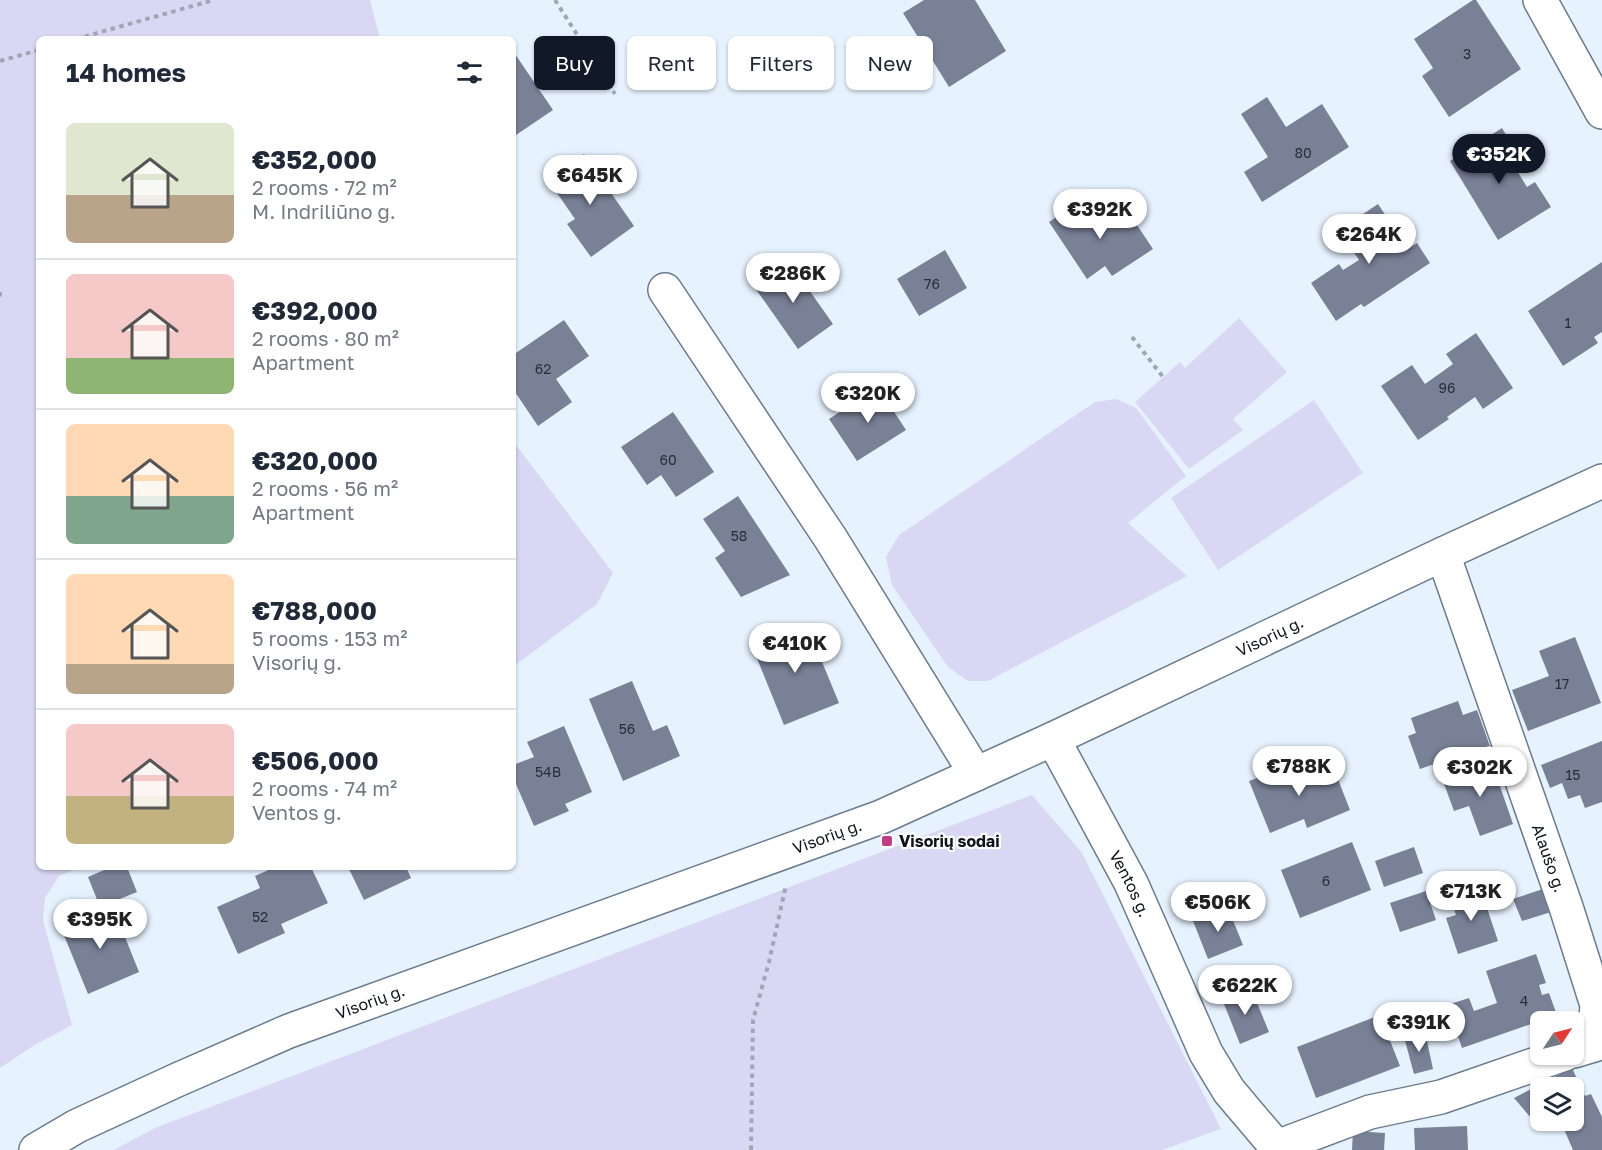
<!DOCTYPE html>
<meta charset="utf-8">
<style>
body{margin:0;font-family:"Golos Text",sans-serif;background:#f6f6f7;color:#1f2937;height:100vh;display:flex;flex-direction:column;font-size:22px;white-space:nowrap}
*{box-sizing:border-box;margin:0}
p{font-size:20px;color:#747a83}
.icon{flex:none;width:33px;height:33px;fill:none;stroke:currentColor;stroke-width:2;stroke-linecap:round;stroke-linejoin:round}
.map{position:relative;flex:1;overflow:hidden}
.details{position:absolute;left:36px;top:36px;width:480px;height:834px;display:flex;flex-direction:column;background:#fff;border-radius:9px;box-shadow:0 2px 4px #0004}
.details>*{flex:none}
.hud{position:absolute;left:534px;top:36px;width:570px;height:54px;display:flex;gap:12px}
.needle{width:39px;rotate:55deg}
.controls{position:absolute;left:1530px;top:1011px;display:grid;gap:12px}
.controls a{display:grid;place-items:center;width:54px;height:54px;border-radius:9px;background:#fff;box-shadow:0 2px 4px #0004;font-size:30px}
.price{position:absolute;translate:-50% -51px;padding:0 14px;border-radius:21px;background:#fff;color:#222;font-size:20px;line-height:39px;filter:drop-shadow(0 2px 3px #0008)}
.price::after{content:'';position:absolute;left:50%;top:36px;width:18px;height:14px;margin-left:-9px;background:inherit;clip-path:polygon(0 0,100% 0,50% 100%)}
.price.selected{background:#111827;color:#fff}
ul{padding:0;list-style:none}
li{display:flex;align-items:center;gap:18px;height:150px;padding:0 30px}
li+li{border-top:2px solid #e0e1e3}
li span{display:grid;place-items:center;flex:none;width:168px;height:120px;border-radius:9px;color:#555}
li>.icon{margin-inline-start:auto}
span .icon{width:72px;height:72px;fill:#fffc;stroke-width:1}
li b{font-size:26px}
h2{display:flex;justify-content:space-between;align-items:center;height:72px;padding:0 30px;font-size:26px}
.chip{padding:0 21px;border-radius:9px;background:#fff;box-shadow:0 2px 4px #0004;font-size:21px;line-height:54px}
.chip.selected{background:#111827;color:#fff}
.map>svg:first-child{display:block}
.green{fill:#dad7f5}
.building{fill:#798197}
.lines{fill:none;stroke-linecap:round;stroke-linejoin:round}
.minor-casing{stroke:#6a7b8d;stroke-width:36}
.path{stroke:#9ea8b3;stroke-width:4;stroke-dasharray:4.5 4.5;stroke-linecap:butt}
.minor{stroke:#fff;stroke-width:33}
.poi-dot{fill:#c13e84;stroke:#fdfdfd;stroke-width:2}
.labels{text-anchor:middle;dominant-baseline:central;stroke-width:4.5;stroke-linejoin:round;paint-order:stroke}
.number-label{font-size:14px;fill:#282e39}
.street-label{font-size:16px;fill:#0d131a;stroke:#fdfdfd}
.poi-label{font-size:16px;font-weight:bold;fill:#0d131a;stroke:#fdfdfd;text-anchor:start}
</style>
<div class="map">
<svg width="1602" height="1150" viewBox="0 0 1602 1150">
<rect width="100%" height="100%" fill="#e6f2fe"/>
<path class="green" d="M0 0H370L380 39H39V867H81L59 876 45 898 43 920 72 1025 33 1046 0 1068Z
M1239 318 1287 372 1233 419 1243 430 1189 469 1135 402 1180 362 1185 368Z
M1116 399 1136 408 1186 476 1128 523 1187 576 988 681H968L948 667 892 585 886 557 899 535 1095 402Z
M1314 400 1363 473 1218 570 1171 498Z
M513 441 613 573 597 604 513 667Z
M1032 795 1082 853 1221 1129 1162 1150H114L155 1128Z"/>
<path class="building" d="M924 0H975L1006 51 949 87 903 13Z
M1473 0H1476L1521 69 1449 117 1422 76 1433 68 1414 39Z
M513 51 553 110 513 137Z
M1267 97 1286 127 1322 104 1349 147 1262 202 1244 172 1268 157 1241 114Z
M1502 128 1519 156 1511 161 1527 187 1535 182 1551 207 1498 240 1450 161Z
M584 154 634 226 591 257 567 224 575 219 548 180Z
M1085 198 1104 226 1127 210 1153 249 1112 276 1105 266 1087 279 1049 222Z
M1378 204 1408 249 1417 243 1430 263 1364 307 1361 304 1336 321 1311 283 1339 264 1343 270 1359 260 1339 230Z
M945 250 967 288 919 316 897 279Z
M788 260 833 324 798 349 753 285Z
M1602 262V332L1594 337 1598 343 1563 366 1528 311Z
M564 320 589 356 556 379 572 402 538 426 513 389V355Z
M1476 333 1513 388 1483 409 1475 397 1447 417 1449 419 1418 440 1381 386 1412 365 1425 384 1453 364 1446 354Z
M878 387 906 430 857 461 829 419Z
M673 412 714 472 676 497 661 475 647 485 621 447Z
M738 496 790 575 741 597 715 558 725 551 703 519Z
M806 623 839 703 784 725 752 646Z
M1575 637 1601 703 1528 731 1512 690 1549 676 1539 651Z
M632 681 653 731 667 725 680 756 623 781 589 699Z
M1458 701 1463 715 1477 710 1490 746 1485 747 1489 760 1470 767 1465 753 1420 769 1408 736 1416 733 1411 718Z
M564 726 592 792 565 804 569 811 534 826 513 777V765L534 757 527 742Z
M1602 741V802L1585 808 1580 795 1568 799 1562 783 1550 788 1541 765Z
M1492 763 1513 824 1480 836 1469 806 1454 811 1443 781Z
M1295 764 1300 777 1332 764 1350 810 1307 828 1304 819 1270 833 1249 781Z
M1352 842 1371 890 1300 918 1281 870Z
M1414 847 1423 873 1384 887 1375 861Z
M111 867H127L137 892 100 907 88 877Z
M275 867H311L328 903 281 924 285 933 238 954 217 907 260 888 255 876Z
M348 867H406L411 878 364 900Z
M1480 887 1498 941 1458 954 1446 918 1456 915 1450 897Z
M1543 889 1551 912 1522 921 1513 899Z
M1426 891 1436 920 1400 932 1390 903Z
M113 907 139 972 88 994 61 928Z
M1228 908 1243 945 1208 959 1193 921Z
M1536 954 1546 983 1539 985 1542 995 1549 993 1557 1015 1462 1048 1447 1005 1469 998 1474 1011 1497 1003 1486 971Z
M1251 988 1269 1032 1240 1044 1222 999Z
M1380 1015 1400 1066 1316 1098 1297 1047Z
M1425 1032 1433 1069 1414 1074 1404 1037Z
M1572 1068 1585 1096 1591 1094 1602 1117V1150H1573L1560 1120H1574V1088H1540V1120H1546L1538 1126 1514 1098Z
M1467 1126 1468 1150H1415L1414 1128Z
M1353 1131 1385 1133 1384 1150H1352Z"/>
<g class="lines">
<defs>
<g id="minor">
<path d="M1540 0 1602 112"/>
<path d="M665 290 831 539 976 774"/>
<path id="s1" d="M1443 554 1566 907 1597 1005 1594 1045 1574 1051"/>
<path id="s2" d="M1053 739 1131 883 1206 1053 1229 1091 1279 1150"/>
<path d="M1277 1147 1370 1112 1441 1097 1565 1054"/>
<path id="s3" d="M36 1150 77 1126 177 1080 289 1031 881 817 1053 739 1443 554 1602 481"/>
</g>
</defs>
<use href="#minor" class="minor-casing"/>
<path class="path" d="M555 0 615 94
M76 39 214 0
M0 61 39 50
M0 292V300
M1132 337 1163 377
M751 1150 753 1020 769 962 786 885"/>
<use href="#minor" class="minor"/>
</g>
<rect class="poi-dot" x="881" y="835" width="12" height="12" rx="3"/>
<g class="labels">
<g class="number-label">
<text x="1467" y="53">3</text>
<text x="1303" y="152">80</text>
<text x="932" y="283">76</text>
<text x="1568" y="322">1</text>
<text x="543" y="368">62</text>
<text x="1447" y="387">96</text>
<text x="668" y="459">60</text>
<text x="739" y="535">58</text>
<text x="1562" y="683">17</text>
<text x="627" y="728">56</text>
<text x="548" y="771">54B</text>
<text x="1573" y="774">15</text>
<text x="1326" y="880">6</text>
<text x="260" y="916">52</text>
<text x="1524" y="1000">4</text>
</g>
<g class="street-label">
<text stroke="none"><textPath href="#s3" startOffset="1338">Visorių g.</textPath></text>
<text stroke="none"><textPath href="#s3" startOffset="852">Visorių g.</textPath></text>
<text stroke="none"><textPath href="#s1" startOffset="322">Alaušo g.</textPath></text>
<text stroke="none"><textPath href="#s2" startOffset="164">Ventos g.</textPath></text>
<text stroke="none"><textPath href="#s3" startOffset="366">Visorių g.</textPath></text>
</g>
<g class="poi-label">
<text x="899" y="841">Visorių sodai</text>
</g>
</g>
</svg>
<div class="controls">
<a><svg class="needle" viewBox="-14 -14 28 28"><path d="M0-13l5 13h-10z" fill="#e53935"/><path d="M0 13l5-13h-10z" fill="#747a83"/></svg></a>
<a><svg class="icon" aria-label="layers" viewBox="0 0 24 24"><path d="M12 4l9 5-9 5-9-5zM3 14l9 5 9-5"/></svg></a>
</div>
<b class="price selected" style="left:1499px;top:185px">€352K</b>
<b class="price" style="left:590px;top:206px">€645K</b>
<b class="price" style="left:1100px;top:240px">€392K</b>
<b class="price" style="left:1369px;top:265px">€264K</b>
<b class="price" style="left:793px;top:304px">€286K</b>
<b class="price" style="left:868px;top:424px">€320K</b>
<b class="price" style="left:795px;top:674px">€410K</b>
<b class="price" style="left:1299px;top:797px">€788K</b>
<b class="price" style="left:1480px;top:798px">€302K</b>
<b class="price" style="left:1471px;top:922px">€713K</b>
<b class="price" style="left:1218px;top:933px">€506K</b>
<b class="price" style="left:100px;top:950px">€395K</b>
<b class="price" style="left:1245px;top:1016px">€622K</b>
<b class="price" style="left:1419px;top:1053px">€391K</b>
<div class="hud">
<a class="chip selected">Buy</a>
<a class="chip">Rent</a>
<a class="chip">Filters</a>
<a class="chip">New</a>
</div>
<section class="details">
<h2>14 homes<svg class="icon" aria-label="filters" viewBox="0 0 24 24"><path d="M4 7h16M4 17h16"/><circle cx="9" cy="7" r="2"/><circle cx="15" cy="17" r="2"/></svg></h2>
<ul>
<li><span style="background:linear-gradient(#dfe7d0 60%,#b9a48a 0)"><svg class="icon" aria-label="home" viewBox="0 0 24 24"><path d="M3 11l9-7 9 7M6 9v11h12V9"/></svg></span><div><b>€352,000</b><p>2 rooms · 72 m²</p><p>M. Indriliūno g.</p></div></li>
<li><span style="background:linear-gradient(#f6c9c9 70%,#8fb573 0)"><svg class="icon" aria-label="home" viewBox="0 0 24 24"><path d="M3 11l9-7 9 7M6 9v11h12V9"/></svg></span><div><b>€392,000</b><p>2 rooms · 80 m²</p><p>Apartment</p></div></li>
<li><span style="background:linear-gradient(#ffd9b3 60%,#7fa58c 0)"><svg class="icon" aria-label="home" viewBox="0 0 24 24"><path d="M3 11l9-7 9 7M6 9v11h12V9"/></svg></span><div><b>€320,000</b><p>2 rooms · 56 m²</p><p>Apartment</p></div></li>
<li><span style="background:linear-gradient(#ffd9b3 75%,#b9a48a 0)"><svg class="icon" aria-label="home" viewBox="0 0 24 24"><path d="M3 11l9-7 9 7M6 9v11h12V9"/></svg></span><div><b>€788,000</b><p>5 rooms · 153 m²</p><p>Visorių g.</p></div></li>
<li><span style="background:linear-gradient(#f6c9c9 60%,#c2b280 0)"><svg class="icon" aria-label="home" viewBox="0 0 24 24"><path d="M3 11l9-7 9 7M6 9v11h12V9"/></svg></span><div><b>€506,000</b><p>2 rooms · 74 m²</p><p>Ventos g.</p></div></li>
</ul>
</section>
</div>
